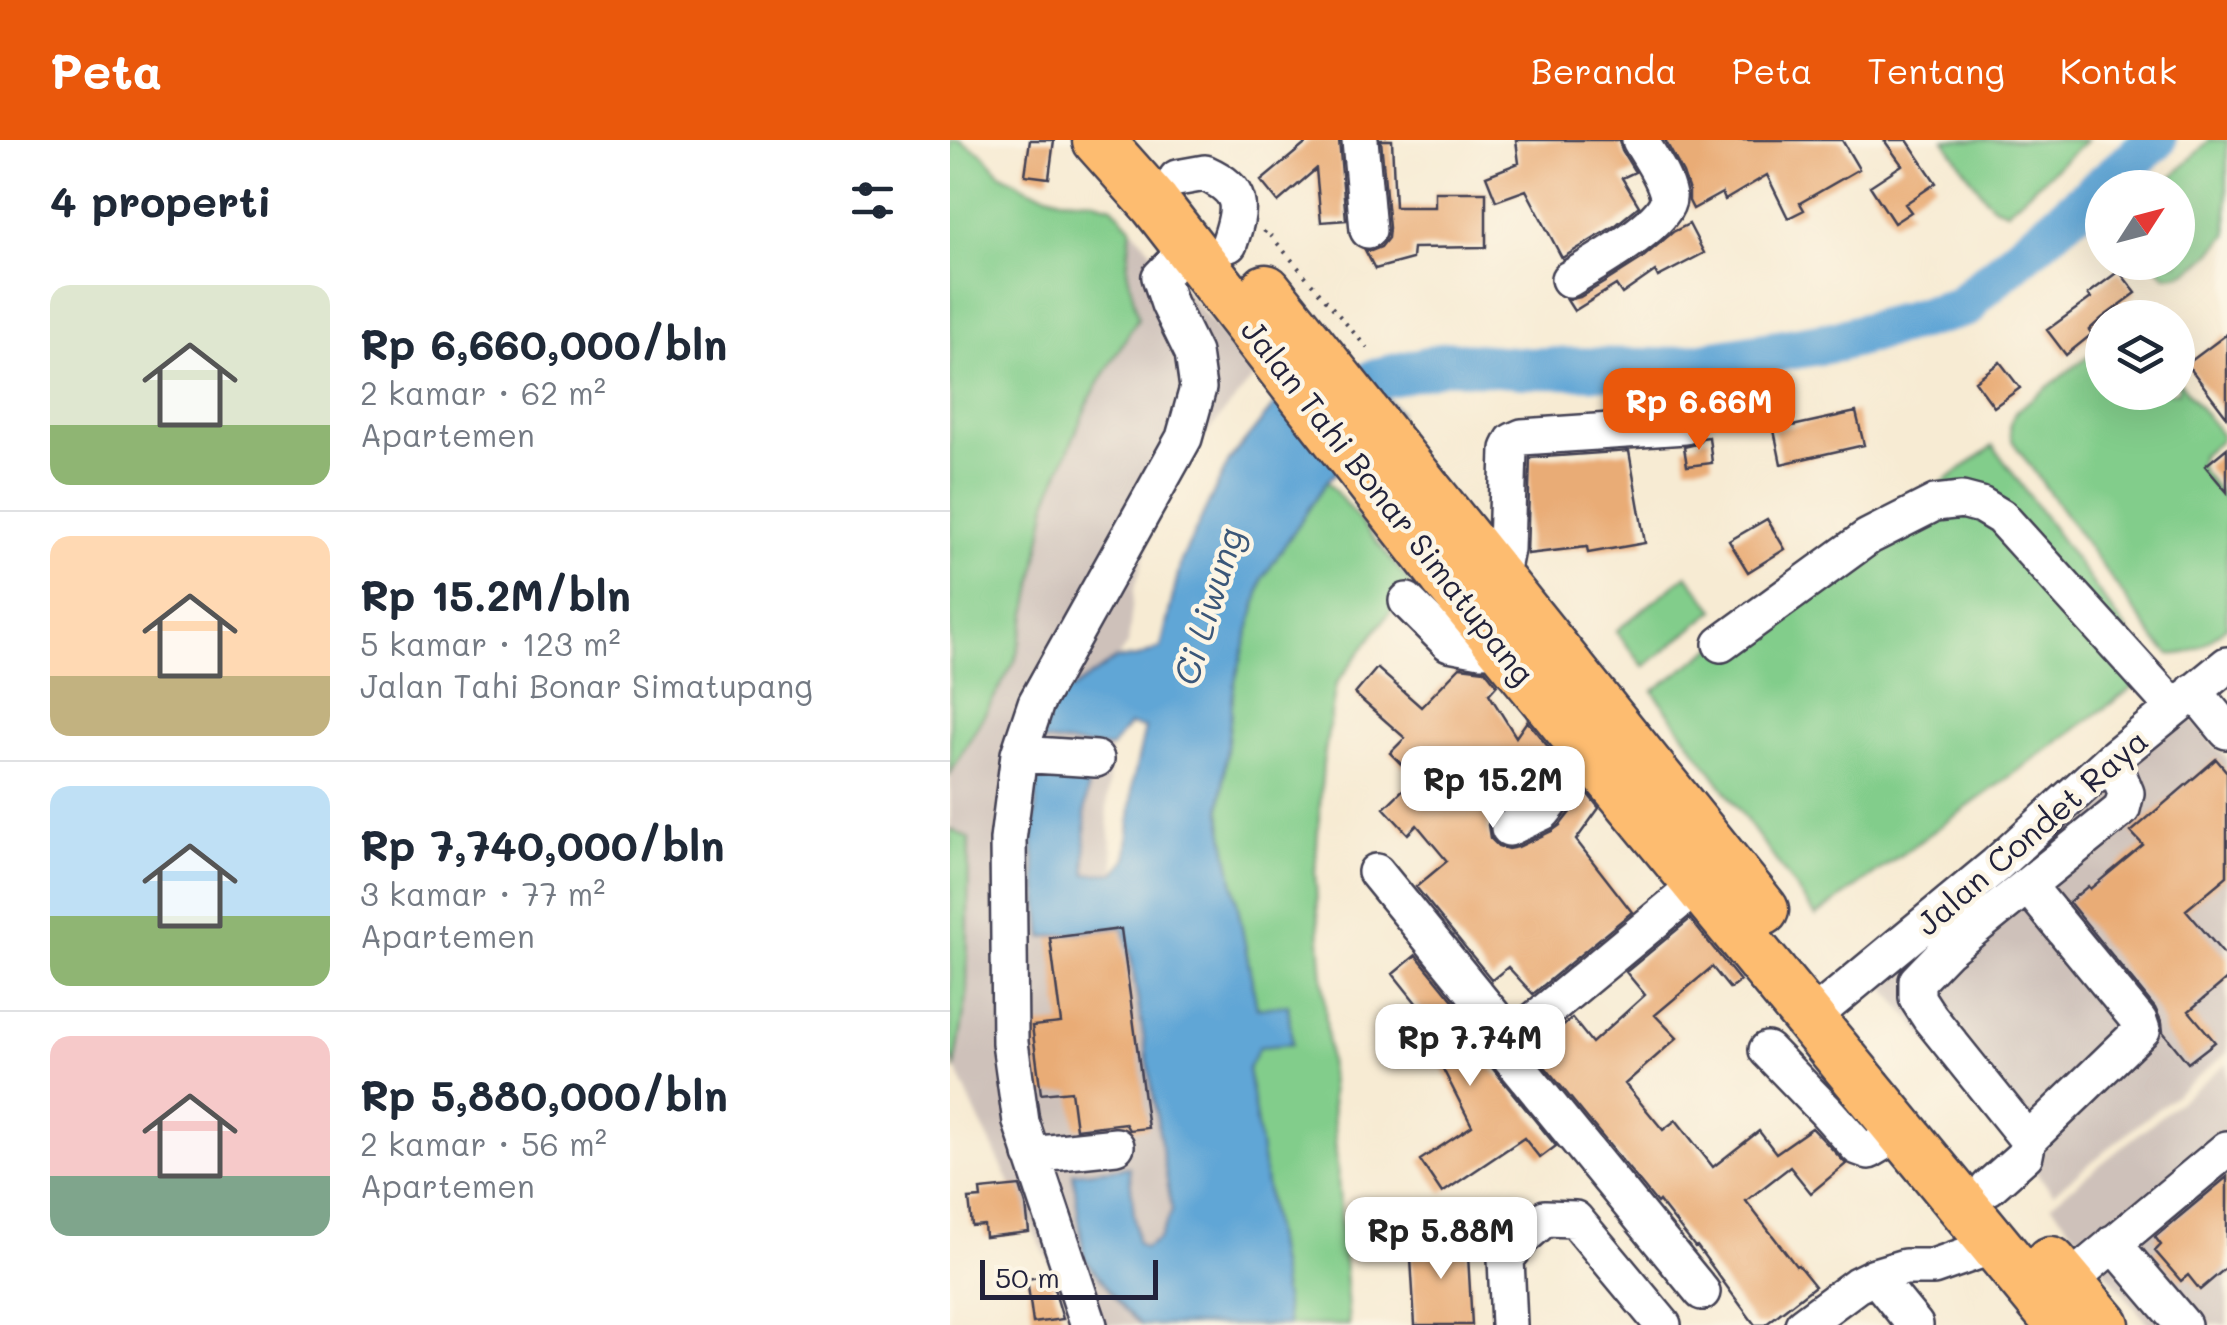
<!DOCTYPE html>
<html lang="id">
<meta charset="utf-8">
<style>
body{margin:0;font-family:Mali,sans-serif;background:#f2f2f3;color:#1f2937;height:100vh;display:flex;flex-direction:column;font-size:38px;white-space:nowrap}
*{box-sizing:border-box;margin:0}
p{font-size:32px;color:#747a83}
.icon{flex:none;width:55px;height:55px;fill:none;stroke:currentColor;stroke-width:2;stroke-linecap:round;stroke-linejoin:round}
.map{position:relative;flex:1;overflow:hidden}
.details{display:flex;flex-direction:column;background:#fff;width:950px}
.details>*{flex:none}
.needle{width:65px;rotate:54deg}
.fabs{position:absolute;left:1135px;top:30px;display:grid;gap:20px}
.fabs a{display:grid;place-items:center;width:110px;height:110px;border-radius:50%;background:#fff;box-shadow:0 10px 40px #0002;font-size:50px}
.scale{position:absolute;left:30px;bottom:25px;width:178px;box-sizing:border-box;padding-left:10px;border:5px solid #22223b;border-top:0;font-size:28px;line-height:35px;white-space:nowrap;color:#22223b;-webkit-text-stroke:8px #fcf5e5;paint-order:stroke}
.price{position:absolute;translate:-50% -85px;padding:0 22px;border-radius:20px;background:#fff;color:#222;font-size:32px;line-height:65px;filter:drop-shadow(0 2px 5px #0008)}
.price::after{content:'';position:absolute;left:50%;top:60px;width:30px;height:22px;margin-left:-15px;background:inherit;clip-path:polygon(0 0,100% 0,50% 100%)}
.price.on{background:#ea580c;color:#fff}
ul{padding:0;list-style:none}
li{display:flex;align-items:center;gap:30px;height:250px;padding:0 50px}
li+li{border-top:2px solid #e0e1e3}
li span{display:grid;place-items:center;flex:none;width:280px;height:200px;border-radius:20px;color:#555}
li>.icon{margin-inline-start:auto}
span .icon{width:120px;height:120px;fill:#fffc;stroke-width:1}
li b{font-size:42px}
h2{display:flex;justify-content:space-between;align-items:center;height:120px;padding:0 50px;font-size:42px}
header{display:flex;align-items:center;gap:60px;box-sizing:border-box;height:140px;padding:0 50px;background:#ea580c;color:#fff}
header strong{font-size:48px}
nav{display:flex;gap:55px;margin-inline-start:auto;font-size:35px}
main{display:flex;flex:1;min-height:0}
.map>svg:first-child{display:block}
.industrial{fill:#cec1ba}
.green{fill:#82cd8b;stroke:#527863;stroke-width:2.5}
.water{fill:#61a6d6;stroke:#426488;stroke-width:2.5}
.lines{fill:none;stroke-linecap:round;stroke-linejoin:round}
.river{stroke:#61a6d6;stroke-width:42}
.building{fill:#e9ac76}
.minor-casing{stroke:#424052;stroke-width:40}
.highway-casing{stroke:#424052;stroke-width:55}
.path{stroke:#424052;stroke-width:4;stroke-dasharray:2.5 8;stroke-linecap:butt}
.minor{stroke:#fff;stroke-width:35}
.highway{stroke:#fdbc70;stroke-width:50}
.labels{text-anchor:middle;dominant-baseline:central;stroke-width:9;stroke-linejoin:round;paint-order:stroke}
.street-label{font-size:32px;fill:#22223b;stroke:#fcf5e5}
.water-label{font-size:35px;font-style:italic;fill:#3b5779;stroke:#fcf5e5}
</style>
<header>
<strong>Peta</strong>
<nav><a>Beranda</a><a>Peta</a><a>Tentang</a><a>Kontak</a></nav>
</header>
<main>
<section class="details">
<h2>4 properti<svg class="icon" aria-label="filters" viewBox="0 0 24 24"><path d="M4 7h16M4 17h16"/><circle cx="9" cy="7" r="2"/><circle cx="15" cy="17" r="2"/></svg></h2>
<ul>
<li><span style="background:linear-gradient(#dfe7d0 70%,#8fb573 0)"><svg class="icon" aria-label="home" viewBox="0 0 24 24"><path d="M3 11l9-7 9 7M6 9v11h12V9"/></svg></span><div><b>Rp 6,660,000/bln</b><p>2 kamar · 62 m²</p><p>Apartemen</p></div></li>
<li><span style="background:linear-gradient(#ffd9b3 70%,#c2b280 0)"><svg class="icon" aria-label="home" viewBox="0 0 24 24"><path d="M3 11l9-7 9 7M6 9v11h12V9"/></svg></span><div><b>Rp 15.2M/bln</b><p>5 kamar · 123 m²</p><p>Jalan Tahi Bonar Simatupang</p></div></li>
<li><span style="background:linear-gradient(#bfe0f5 65%,#8fb573 0)"><svg class="icon" aria-label="home" viewBox="0 0 24 24"><path d="M3 11l9-7 9 7M6 9v11h12V9"/></svg></span><div><b>Rp 7,740,000/bln</b><p>3 kamar · 77 m²</p><p>Apartemen</p></div></li>
<li><span style="background:linear-gradient(#f6c9c9 70%,#7fa58c 0)"><svg class="icon" aria-label="home" viewBox="0 0 24 24"><path d="M3 11l9-7 9 7M6 9v11h12V9"/></svg></span><div><b>Rp 5,880,000/bln</b><p>2 kamar · 56 m²</p><p>Apartemen</p></div></li>
</ul>
</section>
<div class="map">
<svg width="1277" height="1185" viewBox="0 0 1277 1185">
<rect width="100%" height="100%" fill="#fcf5e5"/>
<filter id="ink" filterUnits="userSpaceOnUse"><feTurbulence type="fractalNoise" baseFrequency=".01" numOctaves="2"/><feDisplacementMap in="SourceGraphic" scale="20" xChannelSelector="R" yChannelSelector="G"/><feConvolveMatrix kernelMatrix="1 2 1 2 8 2 1 2 1" color-interpolation-filters="sRGB"/></filter>
<filter id="wash" filterUnits="userSpaceOnUse"><feTurbulence type="fractalNoise" baseFrequency=".0048" numOctaves="4" result="noise"/><feDisplacementMap in="SourceGraphic" scale="40" xChannelSelector="R" yChannelSelector="G"/><feGaussianBlur stdDeviation="2.25" result="paint"/><feColorMatrix in="noise" values="0 0 0 0 0 0 0 0 0 0 0 0 0 0 0 0 0 1.4 0 .05"/><feComposite in="paint" operator="in"/></filter>
<g filter="url(#wash)">
<rect width="100%" height="100%" fill="#f7ebd3"/>
<path class="industrial" d="M181 87 306 235 245 307 210 366 184 450 178 505 166 519 157 670 173 787 180 812 222 1072 209 1099 214 1185H120L109 1142 26 974 5 927 17 856 19 700 0 689V634L65 521 80 461 99 357 140 258 188 178 177 129Z
M1233 569 1277 619V913L1103 1053 921 831Z
M1277 923V1185H1199L1101 1064Z"/>
<path class="green" d="M0 0H10L33 14 50 33 80 49 111 58 142 60 162 66 181 87 177 129 188 178 140 258 99 357 80 461 65 521 0 634Z
M994 0H1137L1057 71 1043 66 1036 59Z
M1259 0H1277V95C1259 115 1245 136 1216 136L1203 123 1228 122V48L1213 47Z
M1152 206V252H1228V240L1272 296 1271 300 1251 315 1249 324 1252 331 1277 361V486C1259 501 1245 516 1220 514L1207 502 1063 302C1058 289 1060 281 1067 270Z
M1043 306 1206 531 866 776 703 551Z
M377 341 461 444 386 544 373 623 365 733 399 1185H338L298 929 308 906 342 904 338 866 307 868 270 672 284 545 313 438Z
M737 435 765 470 694 527 666 491Z
M0 689 19 699 17 856 5 927 0 913Z"/>
<path class="water" d="M395 212 449 273 377 341 313 438 284 545 270 672 307 868 338 865 342 904 309 907 298 929 338 1185H191L174 1169 134 1117 123 1033 179 1027 187 1103 194 1108 209 1099 222 1071 180 812 173 787 93 797 83 705 88 631 139 637 135 671 136 734 165 733 177 718 183 641 195 588 179 585 161 608 91 601 102 563 166 519 188 517 211 508 231 421 279 321 326 263Z"/>
<g class="lines">
<path class="river" d="M373 274 426 239 499 222 575 228 716 229 888 201 1017 166 1018 160 1206 0"/>
</g>
<g id="blocks">
<path class="building" d="M80 0H104L99 38 75 35Z
M360 0H389L396 80 371 82 366 29 328 62 311 41Z
M431 0H442L445 67H485V52H536V107L463 108 462 119 425 129 415 110 421 111 431 107 438 98 439 88Z
M566 0H669L672 11 685 32 672 38 689 66 666 85 612 118 576 50 546 61 536 36 569 23Z
M715 0H892L909 29 850 63 854 70 838 78 817 35 775 60 772 53 743 69 739 61V51L733 33Z
M934 0H957L986 43 955 64 961 72 944 83 920 46 952 25Z
M739 84 754 113 708 137 705 131 672 154 666 145 624 171 617 160 630 157 655 142 691 119 723 92Z
M1169 131 1186 153 1152 178 1139 190 1142 194 1116 215 1097 190 1141 158 1138 154Z
M1277 194V277L1237 224Z
M1050 222 1070 248 1044 267 1025 241Z
M906 272 914 305 831 324 824 290Z
M759 297 762 323 737 326 734 307 746 304 752 298Z
M1277 308V352L1255 326Z
M679 311 695 403 638 413 637 407 577 414 580 318Z
M817 379 835 409 798 432 779 401Z
M510 527 535 530 547 545 539 554 566 597 577 581 608 619 579 655 550 669 542 675 538 685 540 698 548 706 558 709 568 707 602 691 610 685 636 652 649 668 626 700 682 772 583 854 558 827 542 840 466 747 497 721 467 685 458 694 434 668 465 638 440 613 455 598 405 554 427 528 471 567Z
M1266 619 1277 632V736L1236 770 1277 818V839L1239 871 1265 902 1238 923 1213 892 1212 883 1205 868 1119 762 1138 746 1140 749 1193 705 1181 692Z
M740 779 790 841 780 849 762 827 705 875 727 898 675 944 713 990 726 980 763 1027 809 991 826 1013 862 988 896 1024 861 1053 840 1027 796 1061 846 1126 848 1125 865 1146 815 1185H805L747 1106 745 1107 709 1061 707 1063 582 911 622 878 642 903 695 855 676 832Z
M171 789 198 988 179 990 175 983 126 989 121 951 91 954 82 886 111 883 100 798Z
M466 815 528 891 535 904 534 914 539 924 606 1006 590 1018 574 998 492 1053 470 1020 522 986 492 927 510 918 443 834Z
M1277 1037V1127L1250 1150 1238 1135 1231 1141 1205 1111 1211 1105 1205 1097Z
M70 1046 76 1065 79 1092 35 1097 34 1085 22 1086 19 1059 31 1058 30 1050Z
M517 1098 522 1185H465L460 1102Z
M100 1135 113 1179 83 1183 77 1139Z"/>
</g>
</g>
<g filter="url(#ink)">
<use href="#blocks" fill-opacity="0" stroke="#424052" stroke-width="2.5"/>
<g class="lines">
<defs>
<path id="minor" d="M410 0 418 90
M227 38 255 33C294 51 292 66 279 104
M619 139C640 126 722 81 718 56 715 37 699 16 690 0
M550 440 556 409 559 309 563 301 572 297 735 286
M457 461 499 503 531 509 554 508
M771 504 918 397 985 363 1012 360 1031 365 1051 377 1224 568
M1244 551 1277 591
M69 614 146 619
M559 688 593 672 640 613
M426 732 562 899
M737 754 562 899 557 904 555 911 752 1152
M859 880 1046 725 1162 619 1277 525
M817 910 875 970 908 1007 919 1011 953 991
M1078 1000 980 878 967 858V841L996 811 1172 669 1176 653 1162 619
M81 1015 166 1006
M1039 1047 1075 1015 1078 1000 1192 890 1189 881 1078 746
M1163 1103 1233 1185
M925 1136 965 1185
M1118 1142 1277 1009
M139 1185 71 982 60 903 58 700 69 614 86 563 234 298 248 248 243 213 219 164 210 137 239 107
M559 1185 556 1119 573 1097 595 1078 625 1079 713 1185
M853 1185 907 1145 925 1136 955 1127H983L1046 1105"/>
<path id="highway" d="M148 0 205 64 494 435 1111 1185
M316 150 813 770
M1101 1122 1154 1185"/>
</defs>
<use href="#minor" class="minor-casing"/>
<use href="#highway" class="highway-casing"/>
<path class="path" d="M314 93 316 90 417 208"/>
<use href="#minor" class="minor"/>
<use href="#highway" class="highway"/>
</g>
</g>
<g class="labels">
<g class="street-label">
<text transform="translate(439 361) rotate(52)">Jalan Tahi Bonar Simatupang</text>
<text transform="translate(1081 691) rotate(-41)">Jalan Condet Raya</text>
</g>
<g class="water-label">
<text transform="translate(257 466) rotate(-73)">Ci Liwung</text>
</g>
</g>
</svg>
<div class="fabs">
<a><svg class="needle" viewBox="-14 -14 28 28"><path d="M0-13l5 13h-10z" fill="#e53935"/><path d="M0 13l5-13h-10z" fill="#747a83"/></svg></a>
<a><svg class="icon" aria-label="layers" viewBox="0 0 24 24"><path d="M12 4l9 5-9 5-9-5zM3 14l9 5 9-5"/></svg></a>
</div>
<div class="scale">50 m</div>
<b class="price on" style="left:749px;top:313px">Rp 6.66M</b>
<b class="price" style="left:543px;top:691px">Rp 15.2M</b>
<b class="price" style="left:520px;top:949px">Rp 7.74M</b>
<b class="price" style="left:491px;top:1142px">Rp 5.88M</b>
</div>
</main>
